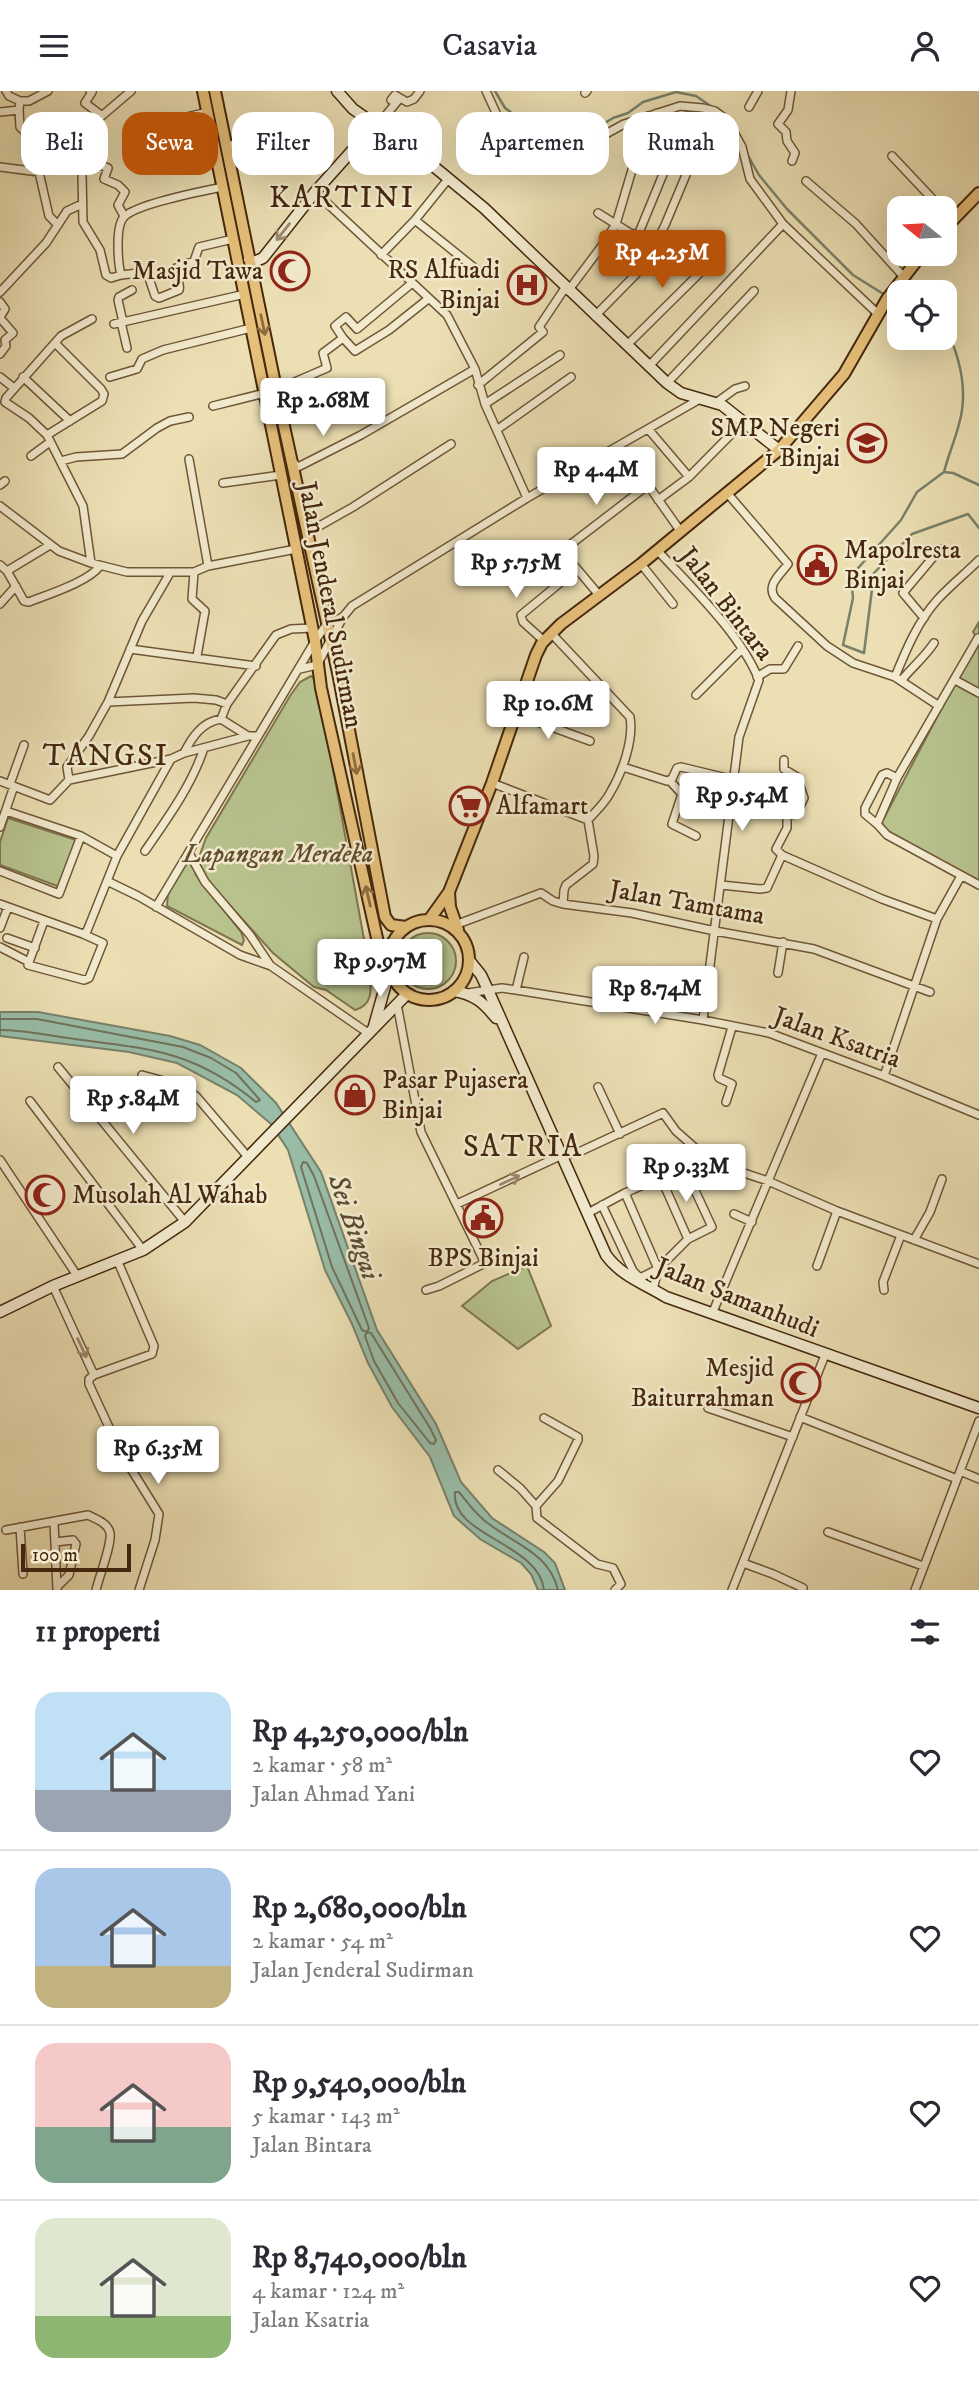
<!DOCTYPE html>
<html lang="id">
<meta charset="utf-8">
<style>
body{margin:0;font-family:"IM FELL DW Pica",serif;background:#f2f2f3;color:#2b2b33;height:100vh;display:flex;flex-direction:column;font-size:26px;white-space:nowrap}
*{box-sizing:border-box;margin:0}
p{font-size:23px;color:#7c7c81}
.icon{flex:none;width:38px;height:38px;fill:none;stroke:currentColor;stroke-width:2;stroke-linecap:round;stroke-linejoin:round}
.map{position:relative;height:1499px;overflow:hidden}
.side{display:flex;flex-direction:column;background:#fff;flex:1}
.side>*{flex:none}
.hud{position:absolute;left:21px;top:21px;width:938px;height:63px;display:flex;gap:14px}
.needle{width:46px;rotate:288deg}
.tools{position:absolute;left:887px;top:105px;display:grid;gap:14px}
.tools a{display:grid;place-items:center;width:70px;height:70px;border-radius:14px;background:#fff;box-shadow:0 7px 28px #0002;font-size:35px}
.scale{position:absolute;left:21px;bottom:18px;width:110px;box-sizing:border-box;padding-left:7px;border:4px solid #46280e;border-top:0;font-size:19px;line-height:24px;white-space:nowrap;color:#46280e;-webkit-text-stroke:5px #f2eace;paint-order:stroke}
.price{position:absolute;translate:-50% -60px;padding:0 16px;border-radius:7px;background:#fff;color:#222;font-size:23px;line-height:46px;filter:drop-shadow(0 2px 4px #0008)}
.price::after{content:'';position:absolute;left:50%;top:42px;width:21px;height:16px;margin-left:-10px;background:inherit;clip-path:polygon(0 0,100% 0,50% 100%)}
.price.on{background:#b45309;color:#fff}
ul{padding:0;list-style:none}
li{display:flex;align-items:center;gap:21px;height:175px;padding:0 35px}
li+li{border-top:2px solid #e1e1e2}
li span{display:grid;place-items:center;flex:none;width:196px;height:140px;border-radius:21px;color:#555}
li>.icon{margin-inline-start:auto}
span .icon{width:84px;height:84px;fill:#fffc;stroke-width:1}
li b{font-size:30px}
h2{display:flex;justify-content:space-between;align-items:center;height:84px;padding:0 35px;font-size:30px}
.tag{padding:0 24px;border-radius:21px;background:#fff;box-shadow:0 7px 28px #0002;font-size:24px;line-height:63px}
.tag.on{background:#b45309;color:#fff}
header{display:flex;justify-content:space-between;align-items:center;height:91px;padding:0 35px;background:#fff;font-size:32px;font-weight:600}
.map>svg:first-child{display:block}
.green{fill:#b7c28d;stroke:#7e754e;stroke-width:2}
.water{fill:#99bda8;stroke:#78816a;stroke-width:2}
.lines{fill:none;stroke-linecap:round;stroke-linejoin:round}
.shore{stroke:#70725b;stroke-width:2}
.stream{stroke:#78816a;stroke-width:2.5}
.street-casing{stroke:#6f5637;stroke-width:10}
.secondary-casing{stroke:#46280e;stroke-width:13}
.primary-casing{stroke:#46280e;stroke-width:14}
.street{stroke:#f2eace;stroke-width:7}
.secondary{stroke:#f2eace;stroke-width:10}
.primary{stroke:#e6c07a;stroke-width:10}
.oneway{stroke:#9c896e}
.oneway2{stroke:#8e6c3f}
.labels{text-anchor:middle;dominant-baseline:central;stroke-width:5;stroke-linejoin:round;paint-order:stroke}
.poi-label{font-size:26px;fill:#46280e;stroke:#f2eace;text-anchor:end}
.street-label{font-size:26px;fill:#46280e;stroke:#f2eace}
.park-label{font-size:26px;font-style:italic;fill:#624e2e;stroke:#f2eace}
.water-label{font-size:28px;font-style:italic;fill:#5b4d34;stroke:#f2eace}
.quarter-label{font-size:30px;letter-spacing:2px;fill:#46280e;stroke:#f2eace}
</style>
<header><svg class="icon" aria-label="menu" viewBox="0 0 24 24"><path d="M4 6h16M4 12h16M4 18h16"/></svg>Casavia<svg class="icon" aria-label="person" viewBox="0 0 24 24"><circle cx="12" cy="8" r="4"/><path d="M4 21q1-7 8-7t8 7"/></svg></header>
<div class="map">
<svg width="979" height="1499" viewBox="0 0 979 1499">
<rect width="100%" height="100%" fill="#ebdfb3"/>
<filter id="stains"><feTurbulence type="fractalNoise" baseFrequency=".00286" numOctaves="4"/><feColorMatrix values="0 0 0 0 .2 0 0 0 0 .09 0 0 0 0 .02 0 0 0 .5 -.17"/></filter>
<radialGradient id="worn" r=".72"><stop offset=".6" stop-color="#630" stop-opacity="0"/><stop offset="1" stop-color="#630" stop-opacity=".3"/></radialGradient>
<path class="green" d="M979 531V789L885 742 882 731 978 548 973 541Z
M311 585 317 590 370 881C371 897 374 914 355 919L326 899 314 896 273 862 207 789 198 769 206 747 290 605 300 591Z
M8 727 76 749 60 796 0 774V751Z
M191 769 196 784 241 841 244 849 242 854 167 815 168 802 187 771Z
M400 870a28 28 0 1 1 56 0a28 28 0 1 1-56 0Z
M527 1175 551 1235 518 1258 462 1215 492 1190Z"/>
<path class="water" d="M0 921H38L170 945 200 954 241 977 276 1012 321 1081 377 1239 436 1333 461 1391 492 1427 544 1461 555 1472 565 1499H538L531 1483 521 1472 480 1448 454 1425 430 1366 392 1316 368 1272 352 1233 325 1179 288 1059 271 1033 237 1004 177 972 129 961 0 945Z"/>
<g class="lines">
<path class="shore" d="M0 928H37L183 956 211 967 236 982 260 1009 256 1011C194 960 151 958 75 948 50 945 25 939 0 939
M303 1071 307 1072 314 1085 369 1237 367 1241 371 1242 430 1337 436 1349 434 1353 430 1352 398 1312 374 1270 365 1245 367 1241 362 1239 332 1176 301 1076Z
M544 1499C539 1452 450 1445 455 1401H459C468 1412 477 1425 489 1433 516 1454 549 1462 558 1499"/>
<path class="stream" d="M495 0 505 17 534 38 551 46 579 48 613 27 628 22 643 11 676 1 696 5 712 16
M747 63 759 84 787 118 853 184 885 204
M890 208 900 213
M944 381C948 365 955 349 959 333 969 299 960 266 945 235
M979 394 953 382 944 381 917 401 901 429 851 485 853 507 843 554 864 562 874 482 912 443 968 423 979 437"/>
<defs>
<path id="street" d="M6 0 9 5 20 10
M90 0 92 1 85 12 101 24
M131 0 97 29 88 51 82 83 83 131 100 159 106 184 111 187 121 184C118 172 115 135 124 126 136 113 203 100 223 96
M486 0 497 24 514 37 553 51 573 53 595 49 624 33 680 15 703 17 715 20 723 26 731 36 742 56 750 88 783 133 878 223
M791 0 788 19 778 33 786 41 787 50 795 62 792 70
M585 2 587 0
M391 9 395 4 400 7
M749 16 758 0
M19 19 20 10H29L48 0
M0 21 19 19 20 36 31 47 42 50
M375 34 382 29 400 7 407 11 414 8 420 0
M642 49C657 47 656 35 657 22
M226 55 273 45
M132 64 136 60 139 46 156 33 208 21
M892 65 941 117
M84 68 108 77 104 88 118 94 125 101 118 114 124 125
M0 76 39 81 49 125 58 134
M806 90 856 133 903 185
M315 101 447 224 475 278 485 313 527 407
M598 122 630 142 638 144 687 25
M945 122 952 130
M415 129 477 179
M381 164 415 129 449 87
M121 184 147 181 155 205 159 207 179 199C182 191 172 185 176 177L194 170 199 156 233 148
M568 200 601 156 616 133 648 25
M0 201 46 152 67 120 82 113
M0 211 5 218 0 226
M595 225 644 175 665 134 696 60
M0 227 13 242 5 249 6 255 0 263
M121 231 127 257
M123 231 118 209 119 206 132 199
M114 233 245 203
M343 247 335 235 346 226 357 238 411 193
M55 252 101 298 104 303 102 310 47 344 83 415 91 472
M627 254 718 164
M649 275 783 133
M0 286 14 297
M23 286 70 330
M110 286 137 278 142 268 163 259 251 237
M667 292 754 200
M478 294 543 241 539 236 565 197
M276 299 327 277 323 262 343 247 355 260 389 239 428 208
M717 311 735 298 745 295
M485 313 560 264
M213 315 265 302
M498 338 571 286
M649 339 689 386
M47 344 29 327 5 311 6 307 61 245 92 228
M31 365 50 351
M189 368 208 475
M61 370 76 366 122 363 157 337 170 330 189 326
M293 371 298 376 361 344 475 278
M223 392 281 384
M0 394 5 390
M728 403 788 473C780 484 766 494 775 507L827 555 853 572 895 586 939 615
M658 409 689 386 744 330
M0 415 59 460 91 472 127 481H194L208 475 296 458
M307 442 353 416 451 353
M657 459C692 497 740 542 759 589L739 646 703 929
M641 473 673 513
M0 474 7 480 50 454
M7 480 24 510 29 511C49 503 88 491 100 475
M194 481 192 508 205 520 197 565
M599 504 562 460 648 394 681 441
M0 513 16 495
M924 527 903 502 940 458
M978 547 897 687 877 733 887 744 979 794
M544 550 523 531 521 524 577 478
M130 558 256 575
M300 578 317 574 343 526 352 515 527 407 700 308
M757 586 770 578H784L798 555
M895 586C906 559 918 530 938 508 951 494 966 482 979 469
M955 589 979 602
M901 590C912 576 924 567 934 552
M696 604 741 559
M108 611 194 607 216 609 227 613
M516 623 590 650
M221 628 227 613 276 544 291 538 312 537
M184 662C192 646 202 631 221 628L248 645
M623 676 667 690 672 688 677 677 681 676 735 689
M69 689 67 676 89 645 108 611 142 530 170 482
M0 690 50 709 69 689 171 668 184 662 248 645H257
M670 690 682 703 731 719
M492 692 588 729C596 720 605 712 610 702 622 682 634 649 630 626L551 542
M10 693 24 654
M682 703 672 733 696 745
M6 720 81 745 117 765
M877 733 865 723V717L882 684 887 682 897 687
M0 736 14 695
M145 760C167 728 192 694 204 657
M189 762 205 791 250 844 270 874
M782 764 882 808 937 828
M782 764 776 758 787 737V727L800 715 804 707 797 686 784 678V669
M0 780 59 803 81 745
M107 790 138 805 240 864 271 875 368 942
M721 794 760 798 767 797 782 764
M0 813 83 843 87 840 117 765 171 668
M563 813 564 799 566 794 593 773 594 765 588 729
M156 816 315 550 326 534 343 526
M44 830 28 874 84 889 89 887 103 852 83 843
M455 834 541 802 553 810 563 813 632 822 715 840 814 858 930 901
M0 837 8 816
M7 847 35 857
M0 856 29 871
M778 882 783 851
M516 899 524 866
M468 902 502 897 516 899 703 929 769 942 884 985 979 1024
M397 913 421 1041 485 1172 439 1195 426 1199
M58 976 185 1131
M142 984 182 995 196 1005 248 1066
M884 985 937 828 961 785
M598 996 620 1043
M30 1010 143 1159
M726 1011 732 993 719 987 718 984 732 936
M0 1069 78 1186
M661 1087 688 1148
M457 1113 562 1064 579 1061 663 1022 676 1040 702 1063 729 1077 768 1090 837 1120 979 1173
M602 1114 633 1180 640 1187 658 1178 625 1102
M588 1122 625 1102 682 1077 685 1078 712 1136 688 1148 658 1178 653 1199
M734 1123 752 1131
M914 1149 930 1121 942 1088
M817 1175 837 1120
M53 1195 94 1284 152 1263 154 1255 118 1171
M884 1199 883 1191 901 1144
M712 1223 822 962
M94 1284 89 1288V1293L120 1360 159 1423 155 1449 139 1499
M708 1317 793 1346
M800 1326 957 1388
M498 1379 520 1397 536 1415 537 1427 597 1473 613 1477 621 1493 615 1499
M960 1380 979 1388
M536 1415 558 1390 578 1349V1346L544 1327
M54 1431 57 1498
M20 1436 23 1483
M6 1439 88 1424C96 1428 108 1432 110 1442 112 1453 99 1486 96 1499
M828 1441 923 1475
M55 1451 73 1449 76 1453 69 1484 57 1496
M743 1472 773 1483 803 1497
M732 1499 825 1264
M915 1499 979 1330"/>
<path id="secondary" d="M337 0 353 18 426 69 484 117 667 292 681 302 722 314 779 359
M249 168 254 171 263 167 315 101 375 34
M469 869 481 884 488 899 606 1164C621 1185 645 1193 666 1206L979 1317
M454 900C474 903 484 912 496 927
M374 935 390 878
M0 1221 53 1195 143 1159 185 1131 407 903"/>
<path id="primary" d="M203 0 315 550 321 597 379 856 388 869
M215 0 280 317 338 582 385 826 391 834 406 836
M945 137 979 102
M449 801 450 816 458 839
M429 829 449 801 492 692 536 564 542 552 561 533 641 473 779 359 844 283 887 208 922 163
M389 869a40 40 0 1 1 80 0a40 40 0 1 1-80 0Z"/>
</defs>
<use href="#street" class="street-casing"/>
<use href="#secondary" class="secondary-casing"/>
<use href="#primary" class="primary-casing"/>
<use href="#street" class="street"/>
<use href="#secondary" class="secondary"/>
<use href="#primary" class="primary"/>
</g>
<defs><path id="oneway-shaft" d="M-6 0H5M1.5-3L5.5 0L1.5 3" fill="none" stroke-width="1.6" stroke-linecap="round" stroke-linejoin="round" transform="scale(1.75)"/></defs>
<g class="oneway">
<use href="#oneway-shaft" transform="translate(283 141) rotate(128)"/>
<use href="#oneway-shaft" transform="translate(510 1089) rotate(-25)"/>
<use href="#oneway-shaft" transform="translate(82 1257) rotate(65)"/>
</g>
<g class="oneway2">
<use href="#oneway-shaft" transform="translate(263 234) rotate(78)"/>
<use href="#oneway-shaft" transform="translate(355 673) rotate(79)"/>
<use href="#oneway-shaft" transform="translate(368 805) rotate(-103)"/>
</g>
<defs>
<symbol id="mosque-ring" viewBox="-11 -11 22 22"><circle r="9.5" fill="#f2eace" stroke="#8f2418" stroke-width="1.5"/><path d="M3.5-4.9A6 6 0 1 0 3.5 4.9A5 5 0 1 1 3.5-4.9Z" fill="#8f2418"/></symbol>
<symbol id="hospital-ring" viewBox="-11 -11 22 22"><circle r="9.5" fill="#f2eace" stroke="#8f2418" stroke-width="1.5"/><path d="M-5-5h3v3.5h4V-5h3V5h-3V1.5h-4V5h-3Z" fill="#8f2418"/></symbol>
<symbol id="school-ring" viewBox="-11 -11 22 22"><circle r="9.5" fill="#f2eace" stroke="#8f2418" stroke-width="1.5"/><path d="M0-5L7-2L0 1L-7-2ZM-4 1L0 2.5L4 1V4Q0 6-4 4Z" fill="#8f2418"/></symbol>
<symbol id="civic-ring" viewBox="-11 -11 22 22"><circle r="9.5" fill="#f2eace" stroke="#8f2418" stroke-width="1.5"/><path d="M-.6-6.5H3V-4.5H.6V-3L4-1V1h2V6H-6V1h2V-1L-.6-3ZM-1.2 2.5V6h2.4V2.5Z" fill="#8f2418"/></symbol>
<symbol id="supermarket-ring" viewBox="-11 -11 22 22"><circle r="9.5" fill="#f2eace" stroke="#8f2418" stroke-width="1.5"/><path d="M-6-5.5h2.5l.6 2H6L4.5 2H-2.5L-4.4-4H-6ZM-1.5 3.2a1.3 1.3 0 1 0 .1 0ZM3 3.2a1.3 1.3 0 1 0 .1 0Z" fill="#8f2418"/></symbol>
<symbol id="shop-ring" viewBox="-11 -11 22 22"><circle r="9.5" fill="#f2eace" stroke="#8f2418" stroke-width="1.5"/><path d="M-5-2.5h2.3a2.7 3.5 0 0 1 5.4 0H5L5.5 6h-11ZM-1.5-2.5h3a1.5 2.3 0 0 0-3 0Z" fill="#8f2418"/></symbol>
</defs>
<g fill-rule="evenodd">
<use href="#mosque-ring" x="268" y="158" width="44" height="44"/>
<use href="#hospital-ring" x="505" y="172" width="44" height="44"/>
<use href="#school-ring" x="845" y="330" width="44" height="44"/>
<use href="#civic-ring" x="795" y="452" width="44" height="44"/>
<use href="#supermarket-ring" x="447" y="693" width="44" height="44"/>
<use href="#shop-ring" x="333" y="982" width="44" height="44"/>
<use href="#mosque-ring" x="23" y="1082" width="44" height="44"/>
<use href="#civic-ring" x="461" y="1105" width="44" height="44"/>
<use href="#mosque-ring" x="779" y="1270" width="44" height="44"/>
</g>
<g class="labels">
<g class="poi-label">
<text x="500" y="179">RS Alfuadi<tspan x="500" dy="30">Binjai</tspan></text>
<text x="263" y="180">Masjid Tawa</text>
<text x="840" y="337">SMP Negeri<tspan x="840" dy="30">1 Binjai</tspan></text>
<text x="844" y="459" text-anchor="start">Mapolresta<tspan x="844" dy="30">Binjai</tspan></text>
<text x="496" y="715" text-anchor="start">Alfamart</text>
<text x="382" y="989" text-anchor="start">Pasar Pujasera<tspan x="382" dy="30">Binjai</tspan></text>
<text x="72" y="1104" text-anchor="start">Musolah Al Wahab</text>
<text x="483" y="1167" text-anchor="middle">BPS Binjai</text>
<text x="774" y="1277">Mesjid<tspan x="774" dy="30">Baiturrahman</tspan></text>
</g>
<g class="street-label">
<text transform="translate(726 513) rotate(52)">Jalan Bintara</text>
<text transform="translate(330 514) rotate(79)">Jalan Jenderal Sudirman</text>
<text transform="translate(687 812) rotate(10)">Jalan Tamtama</text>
<text transform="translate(837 947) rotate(20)">Jalan Ksatria</text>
<text transform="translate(737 1207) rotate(22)">Jalan Samanhudi</text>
</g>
<g class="park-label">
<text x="278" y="763">Lapangan Merdeka</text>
</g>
<g class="water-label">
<text transform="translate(354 1136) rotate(71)">Sei Bingai</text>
</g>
<g class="quarter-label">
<text x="342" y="107">KARTINI</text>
<text x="106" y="665">TANGSI</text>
<text x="523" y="1056">SATRIA</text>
</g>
</g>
<rect width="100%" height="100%" filter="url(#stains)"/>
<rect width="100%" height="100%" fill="url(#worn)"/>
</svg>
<div class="tools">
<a><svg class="needle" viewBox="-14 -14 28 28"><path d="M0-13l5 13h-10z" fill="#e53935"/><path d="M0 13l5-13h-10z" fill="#7c7c81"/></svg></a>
<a><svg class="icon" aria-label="locate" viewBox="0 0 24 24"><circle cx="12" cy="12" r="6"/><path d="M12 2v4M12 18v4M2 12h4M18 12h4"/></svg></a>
</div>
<div class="scale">100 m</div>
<b class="price on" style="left:662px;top:199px">Rp 4.25M</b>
<b class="price" style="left:323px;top:347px">Rp 2.68M</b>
<b class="price" style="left:596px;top:416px">Rp 4.4M</b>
<b class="price" style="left:516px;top:509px">Rp 5.75M</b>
<b class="price" style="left:548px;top:650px">Rp 10.6M</b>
<b class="price" style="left:742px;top:742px">Rp 9.54M</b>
<b class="price" style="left:380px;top:908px">Rp 9.97M</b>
<b class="price" style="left:655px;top:935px">Rp 8.74M</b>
<b class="price" style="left:133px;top:1045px">Rp 5.84M</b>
<b class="price" style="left:686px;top:1113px">Rp 9.33M</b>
<b class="price" style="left:158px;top:1395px">Rp 6.35M</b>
<div class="hud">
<a class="tag">Beli</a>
<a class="tag on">Sewa</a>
<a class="tag">Filter</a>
<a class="tag">Baru</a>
<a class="tag">Apartemen</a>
<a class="tag">Rumah</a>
</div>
</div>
<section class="side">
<h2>11 properti<svg class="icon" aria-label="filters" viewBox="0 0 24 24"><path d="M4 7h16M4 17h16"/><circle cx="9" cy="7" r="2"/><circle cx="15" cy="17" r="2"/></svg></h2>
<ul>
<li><span style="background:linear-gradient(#bfe0f5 70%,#9aa5b1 0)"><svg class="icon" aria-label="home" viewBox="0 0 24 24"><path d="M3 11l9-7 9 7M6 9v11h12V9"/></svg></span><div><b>Rp 4,250,000/bln</b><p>2 kamar · 58 m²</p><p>Jalan Ahmad Yani</p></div><svg class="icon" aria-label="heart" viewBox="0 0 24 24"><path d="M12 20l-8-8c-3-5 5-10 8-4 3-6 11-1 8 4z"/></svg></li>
<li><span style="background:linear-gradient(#a9c7e8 70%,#c2b280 0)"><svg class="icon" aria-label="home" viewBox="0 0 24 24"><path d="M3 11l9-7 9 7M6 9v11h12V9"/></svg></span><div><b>Rp 2,680,000/bln</b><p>2 kamar · 54 m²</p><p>Jalan Jenderal Sudirman</p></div><svg class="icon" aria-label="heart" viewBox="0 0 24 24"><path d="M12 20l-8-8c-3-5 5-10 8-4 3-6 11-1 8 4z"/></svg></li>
<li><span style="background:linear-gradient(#f6c9c9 60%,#7fa58c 0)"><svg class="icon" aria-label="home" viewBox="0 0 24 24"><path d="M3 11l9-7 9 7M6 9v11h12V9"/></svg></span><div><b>Rp 9,540,000/bln</b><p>5 kamar · 143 m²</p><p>Jalan Bintara</p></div><svg class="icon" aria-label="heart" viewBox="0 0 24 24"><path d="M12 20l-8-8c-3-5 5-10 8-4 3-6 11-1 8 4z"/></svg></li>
<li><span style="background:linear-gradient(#dfe7d0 70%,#8fb573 0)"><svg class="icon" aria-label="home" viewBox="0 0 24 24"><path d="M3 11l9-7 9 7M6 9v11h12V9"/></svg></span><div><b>Rp 8,740,000/bln</b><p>4 kamar · 124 m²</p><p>Jalan Ksatria</p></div><svg class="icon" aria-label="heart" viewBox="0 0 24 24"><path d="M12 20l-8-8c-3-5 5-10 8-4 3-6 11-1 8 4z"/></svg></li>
</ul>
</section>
